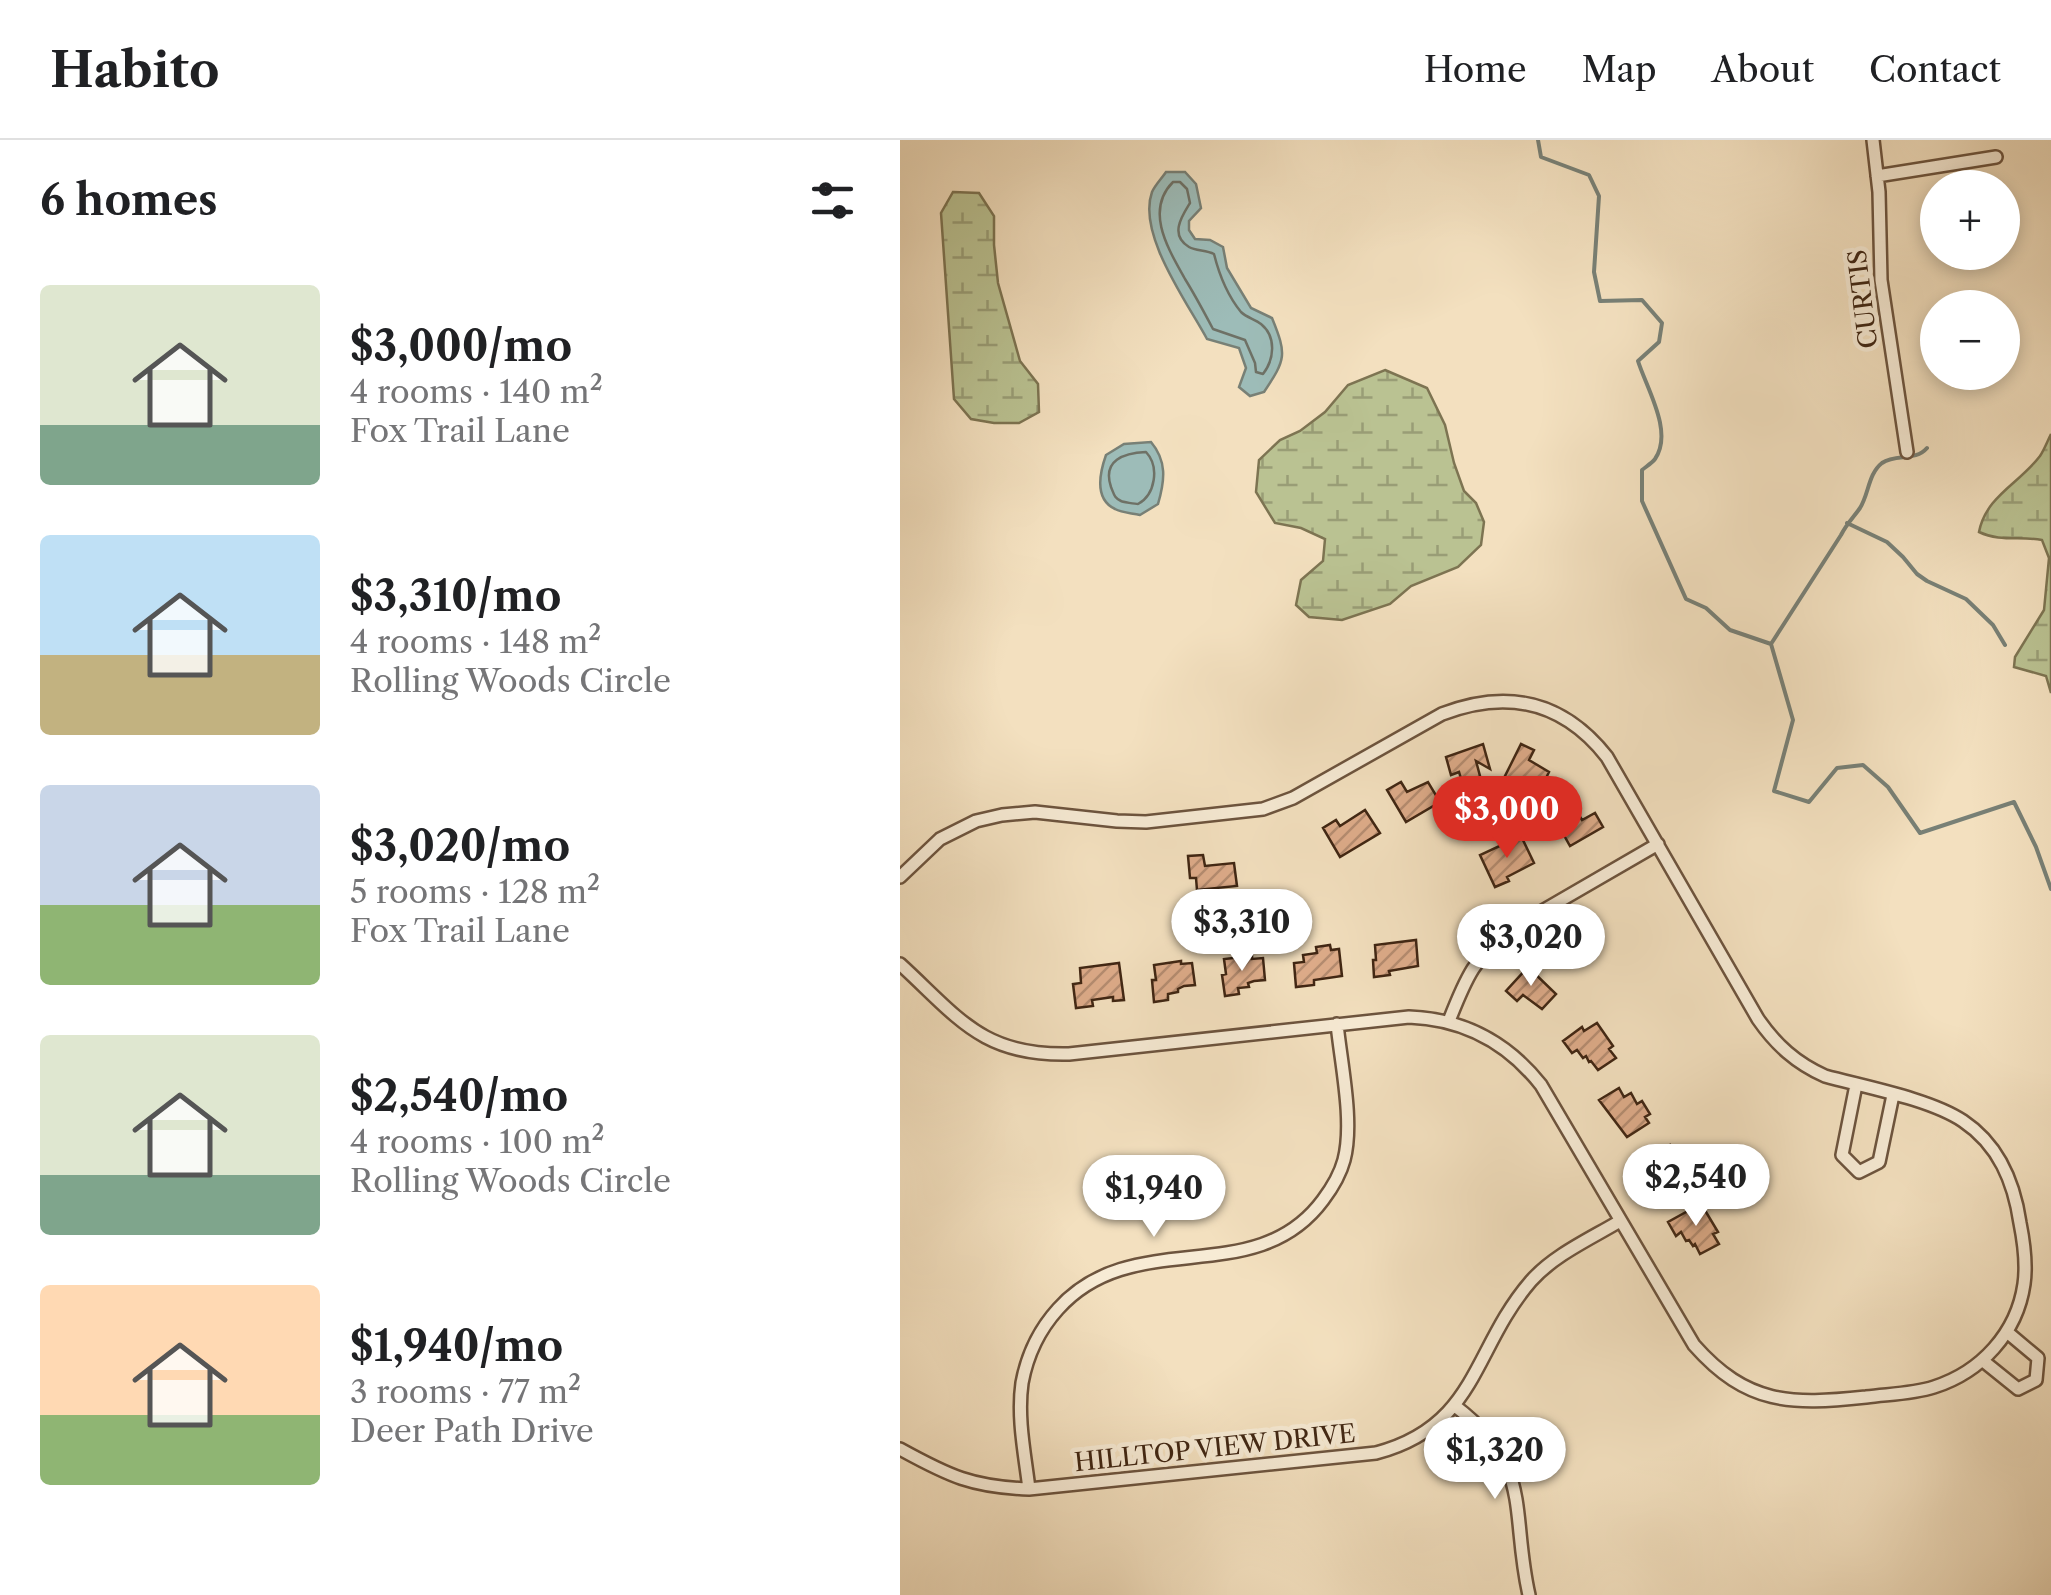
<!DOCTYPE html>
<meta charset="utf-8">
<style>
body{margin:0;font-family:"Libre Caslon Text",serif;background:#f6f6f6;color:#202124;height:100vh;display:flex;flex-direction:column;font-size:38px;white-space:nowrap}
*{box-sizing:border-box;margin:0}
p{font-size:32px;color:#757577}
.icon{flex:none;width:55px;height:55px;fill:none;stroke:currentColor;stroke-width:2;stroke-linecap:round;stroke-linejoin:round}
.map{position:relative;flex:1;overflow:hidden}
.side{display:flex;flex-direction:column;background:#fff;width:900px}
.side>*{flex:none}
.buttons{position:absolute;left:1020px;top:30px;display:grid;gap:20px}
.buttons a{display:grid;place-items:center;width:100px;height:100px;border-radius:50%;background:#fff;box-shadow:0 5px 15px #0003;font-size:50px}
.price{position:absolute;translate:-50% -85px;padding:0 22px;border-radius:35px;background:#fff;color:#222;font-size:32px;line-height:65px;filter:drop-shadow(0 2px 5px #0008)}
.price::after{content:'';position:absolute;left:50%;top:60px;width:30px;height:22px;margin-left:-15px;background:inherit;clip-path:polygon(0 0,100% 0,50% 100%)}
.price.active{background:#d93025;color:#fff}
ul{padding:0;list-style:none}
li{display:flex;align-items:center;gap:30px;height:250px;padding:0 40px}
li span{display:grid;place-items:center;flex:none;width:280px;height:200px;border-radius:10px;color:#555}
li>.icon{margin-inline-start:auto}
span .icon{width:120px;height:120px;fill:#fffc;stroke-width:1}
li b{font-size:42px}
h2{display:flex;justify-content:space-between;align-items:center;height:120px;padding:0 40px;font-size:42px}
header{display:flex;align-items:center;gap:60px;box-sizing:border-box;height:140px;padding:0 50px;background:#fff;border-bottom:2px solid #e0e0e0}
header strong{font-size:48px}
nav{display:flex;gap:55px;margin-inline-start:auto;font-size:35px}
main{display:flex;flex:1;min-height:0}
.map>svg:first-child{display:block}
.wetland{fill:url(#wetland-marsh);stroke:#7d7452;stroke-width:2.5}
.water{fill:#9dbcb8;stroke:#788076;stroke-width:2.5}
.lines{fill:none;stroke-linecap:round;stroke-linejoin:round}
.shore{stroke:#6e7166;stroke-width:2.5}
.stream{stroke:#788076;stroke-width:4}
.building{fill:url(#building-hatch);stroke:#402613;stroke-width:2.5}
.minor-casing{stroke:#6d543e;stroke-width:16}
.minor{stroke:#f7ebd5;stroke-width:11}
.labels{text-anchor:middle;dominant-baseline:central;stroke-width:9;stroke-linejoin:round;paint-order:stroke}
.street-label{font-size:25px;fill:#402613;stroke:#f7ebd5}
</style>
<header>
<strong>Habito</strong>
<nav><a>Home</a><a>Map</a><a>About</a><a>Contact</a></nav>
</header>
<main>
<section class="side">
<h2>6 homes<svg class="icon" aria-label="filters" viewBox="0 0 24 24"><path d="M4 7h16M4 17h16"/><circle cx="9" cy="7" r="2"/><circle cx="15" cy="17" r="2"/></svg></h2>
<ul>
<li><span style="background:linear-gradient(#dfe7d0 70%,#7fa58c 0)"><svg class="icon" aria-label="home" viewBox="0 0 24 24"><path d="M3 11l9-7 9 7M6 9v11h12V9"/></svg></span><div><b>$3,000/mo</b><p>4 rooms · 140 m²</p><p>Fox Trail Lane</p></div></li>
<li><span style="background:linear-gradient(#bfe0f5 60%,#c2b280 0)"><svg class="icon" aria-label="home" viewBox="0 0 24 24"><path d="M3 11l9-7 9 7M6 9v11h12V9"/></svg></span><div><b>$3,310/mo</b><p>4 rooms · 148 m²</p><p>Rolling Woods Circle</p></div></li>
<li><span style="background:linear-gradient(#c9d6e8 60%,#8fb573 0)"><svg class="icon" aria-label="home" viewBox="0 0 24 24"><path d="M3 11l9-7 9 7M6 9v11h12V9"/></svg></span><div><b>$3,020/mo</b><p>5 rooms · 128 m²</p><p>Fox Trail Lane</p></div></li>
<li><span style="background:linear-gradient(#dfe7d0 70%,#7fa58c 0)"><svg class="icon" aria-label="home" viewBox="0 0 24 24"><path d="M3 11l9-7 9 7M6 9v11h12V9"/></svg></span><div><b>$2,540/mo</b><p>4 rooms · 100 m²</p><p>Rolling Woods Circle</p></div></li>
<li><span style="background:linear-gradient(#ffd9b3 65%,#8fb573 0)"><svg class="icon" aria-label="home" viewBox="0 0 24 24"><path d="M3 11l9-7 9 7M6 9v11h12V9"/></svg></span><div><b>$1,940/mo</b><p>3 rooms · 77 m²</p><p>Deer Path Drive</p></div></li>
</ul>
</section>
<div class="map">
<svg width="1151" height="1455" viewBox="0 0 1151 1455">
<defs>
<pattern id="wetland-marsh" width="20" height="14" patternUnits="userSpaceOnUse" patternTransform="scale(2.5)"><rect width="20" height="14" fill="#bac292"/><path d="M1 5h8M5 5V1M11 12h8M15 12V8" fill="none" stroke="#999d76"/></pattern>
<pattern id="building-hatch" width="6" height="6" patternUnits="userSpaceOnUse" patternTransform="scale(2.5)"><rect width="6" height="6" fill="#deac8a"/><path d="M-1 1l2-2M0 6l6-6M5 7l2-2" fill="none" stroke="#b58c70"/></pattern>
</defs>
<rect width="100%" height="100%" fill="#f3e0bf"/>
<filter id="stains"><feTurbulence type="fractalNoise" baseFrequency=".002" numOctaves="4"/><feColorMatrix values="0 0 0 0 .2 0 0 0 0 .09 0 0 0 0 .02 0 0 0 .5 -.17"/></filter>
<radialGradient id="worn" r=".72"><stop offset=".6" stop-color="#630" stop-opacity="0"/><stop offset="1" stop-color="#630" stop-opacity=".3"/></radialGradient>
<path class="wetland" d="M53 52 79 53 94 76V105L98 143 120 221 138 244 139 272 119 283H94L71 279 54 259 41 73Z
M485 230 527 248 545 285 554 323 564 351 576 363 584 382 581 405 558 427 511 446 490 464 442 480 409 477 396 465 401 440 423 421 425 399 401 388 375 383 356 352 359 320 380 300 400 291 425 272 448 245Z
M1151 294V553L1146 536 1114 527 1115 517 1144 470 1149 418 1142 400C1120 396 1100 402 1079 392 1086 356 1119 344 1140 316 1144 310 1147 302 1151 294Z"/>
<path class="water" d="M266 32H285L296 44 301 68 289 81V90L295 99 310 100 323 107 327 128 351 168 372 178C387 215 386 219 364 252L350 256 339 247 346 228 339 208 307 199C287 162 237 94 252 52 255 45 262 38 266 32Z
M251 302C267 321 265 340 258 364L240 375C232 373 222 373 215 369 194 359 200 332 206 315L224 304Z"/>
<g class="lines">
<path class="shore" d="M273 42H280L287 49 290 63C282 76 269 95 289 107 296 111 306 110 314 114 319 134 327 155 341 172 347 178 355 179 361 184 377 197 374 220 363 234L356 232 355 223 345 200 313 189C304 172 295 155 285 139 269 110 244 71 273 42Z
M246 312C260 327 255 355 238 364 236 364 222 362 221 361 214 358 214 354 211 347 202 320 224 313 246 312Z"/>
<path class="stream" d="M638 0 641 17 689 35 699 56 694 132 700 161 742 160 762 183 759 202 738 221C746 247 774 292 755 319 752 323 747 326 742 330V361L786 459 806 468 830 490 871 504
M947 383 987 402 1003 417 1017 434 1027 441 1066 459 1093 485 1105 505
M871 504 893 580 874 651 909 662 937 628 963 625 988 647 1020 693 1114 662 1136 707 1151 749
M871 504 941 395C947 383 953 378 960 368 969 354 968 334 982 323 996 313 1015 322 1027 308"/>
</g>
<path class="building" d="M583 604 590 629 576 621 580 636 562 642 559 632 551 635 546 617Z
M621 604 634 610 629 620 649 632 639 652 605 636Z
M501 642 507 652 528 642 540 662 506 682 487 650Z
M670 660 682 680 695 673 703 687 670 706 651 672Z
M465 670 480 693 440 717 423 688 436 680 440 686Z
M621 696 634 723 607 737 609 741 595 747 580 715Z
M303 715 305 726 334 723 337 746 297 750 296 738H290L288 716Z
M516 800 518 826 489 831 490 835 474 837 473 820H476L475 805Z
M430 805 431 810 439 809 442 836 414 840V845L396 847 394 823 404 822 403 815 417 813 416 807Z
M352 816V819L363 818 365 840 354 841 348 843 349 847 338 848 339 854 325 856 322 835 326 834 324 819Z
M281 821V824L292 823 295 845 284 846 278 849V852L268 854V860L254 862 252 840H256L254 825Z
M219 823 224 860 213 861V857L192 860 193 866 176 868 173 844 181 843 180 828Z
M628 827 656 854 642 869 623 855 617 861 606 851Z
M697 883 713 906 709 909 716 918 698 930 691 921 689 922 686 916 683 918 677 910 672 913 663 901 682 887 684 891Z
M719 948 724 957 731 953 737 964 742 961 750 974 745 977 749 983 727 997 699 960Z
M770 1005 784 1029 780 1032 786 1041 767 1052 762 1042 760 1043 756 1037 753 1039 748 1030 743 1033 735 1020 754 1008 757 1012Z
M803 1067 818 1092 813 1094 819 1104 800 1114 795 1104 793 1106 789 1100 786 1101 781 1092 776 1096 768 1082 788 1071 790 1075Z"/>
<g class="lines">
<defs>
<path id="minor" d="M973 0 979 52 981 140 1007 312
M977 36 1096 17
M0 737 40 699 76 681 102 675 135 672 217 681 246 682 363 669 393 658 542 574C607 549 663 561 707 617L858 879C876 905 896 923 925 936 965 947 1030 959 1063 981 1099 1005 1114 1042 1120 1083 1124 1103 1127 1123 1124 1144 1117 1193 1081 1232 1034 1247 1012 1254 989 1254 966 1257 891 1265 847 1265 794 1205L641 945C607 902 564 879 509 877L169 914C82 916 59 878 0 824
M549 881C565 840 575 815 613 788L758 704
M956 945 942 1015 959 1032 979 1022 993 955
M1082 1220 1118 1249 1136 1240 1138 1218 1107 1192
M555 1266C634 1326 610 1371 629 1455
M0 1309C49 1336 72 1347 129 1349L476 1313C578 1286 572 1209 631 1141 654 1115 690 1099 720 1081
M129 1349C125 1315 117 1278 122 1243 127 1216 139 1190 158 1169 234 1084 355 1152 423 1060 432 1048 440 1035 444 1020 454 982 441 924 437 884"/>
</defs>
<use href="#minor" class="minor-casing"/>
<use href="#minor" class="minor"/>
</g>
<g class="labels">
<g class="street-label">
<text transform="translate(963 159) rotate(-97)">CURTIS</text>
<text transform="translate(315 1308) rotate(-6)">HILLTOP VIEW DRIVE</text>
</g>
</g>
<rect width="100%" height="100%" filter="url(#stains)"/>
<rect width="100%" height="100%" fill="url(#worn)"/>
</svg>
<div class="buttons">
<a>+</a>
<a>−</a>
</div>
<b class="price active" style="left:607px;top:721px">$3,000</b>
<b class="price" style="left:342px;top:834px">$3,310</b>
<b class="price" style="left:631px;top:849px">$3,020</b>
<b class="price" style="left:796px;top:1089px">$2,540</b>
<b class="price" style="left:254px;top:1100px">$1,940</b>
<b class="price" style="left:595px;top:1362px">$1,320</b>
</div>
</main>
